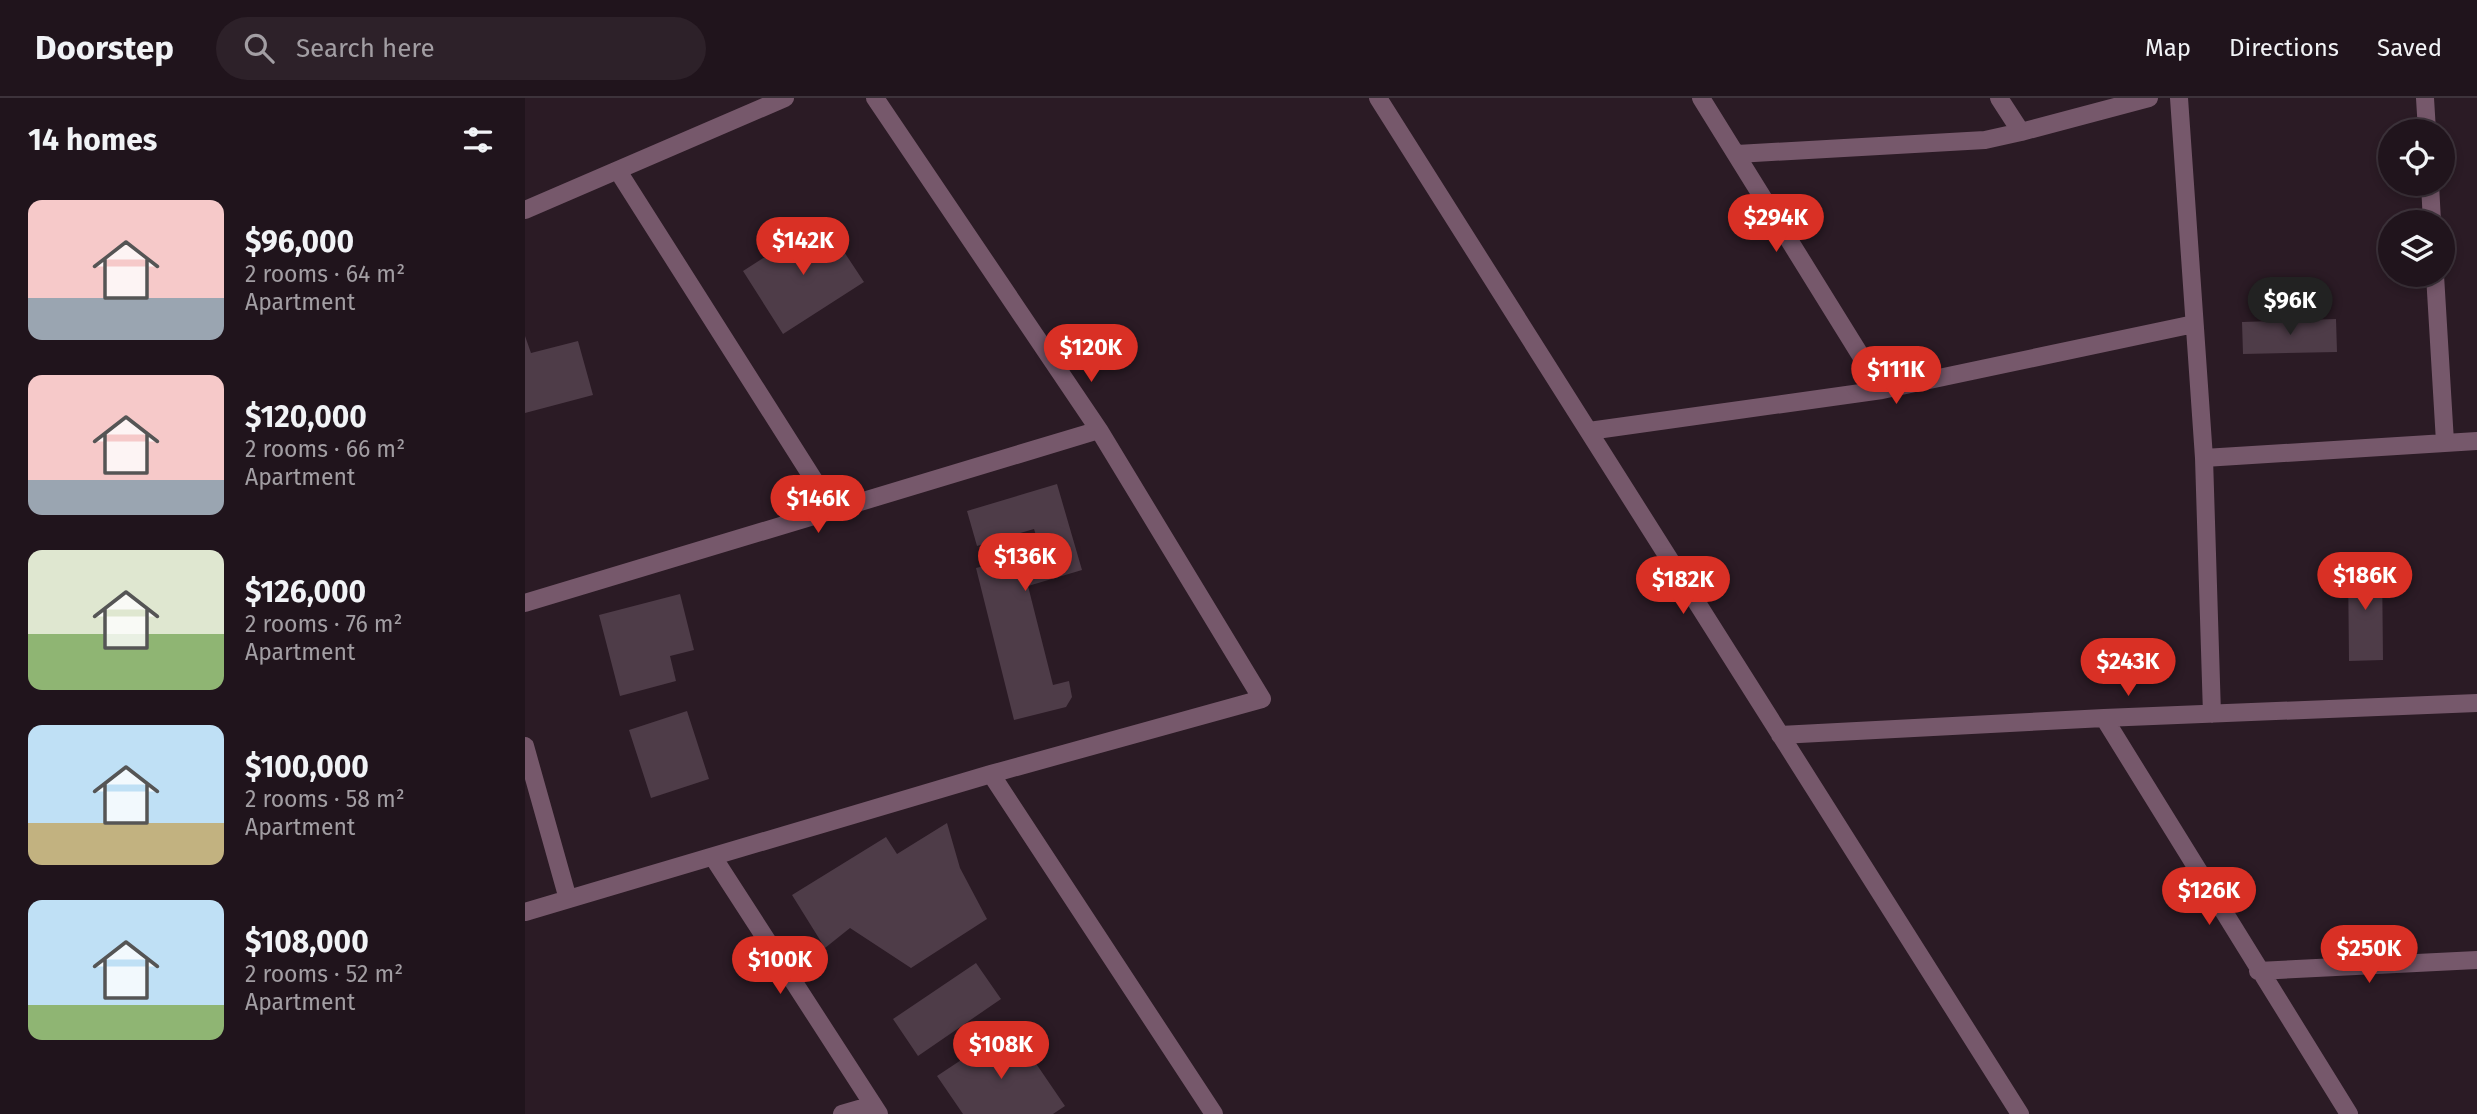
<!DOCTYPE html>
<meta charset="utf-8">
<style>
body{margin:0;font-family:"Fira Sans",sans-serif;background:#2d2129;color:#f1f3f6;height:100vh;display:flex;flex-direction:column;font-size:26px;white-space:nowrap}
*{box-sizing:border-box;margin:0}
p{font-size:23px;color:#a29ea3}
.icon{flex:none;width:38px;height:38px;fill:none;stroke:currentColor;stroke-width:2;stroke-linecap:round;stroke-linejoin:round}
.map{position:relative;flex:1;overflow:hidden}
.details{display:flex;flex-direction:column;background:#20141c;width:525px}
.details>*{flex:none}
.buttons{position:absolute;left:1853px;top:21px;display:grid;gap:14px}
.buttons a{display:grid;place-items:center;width:77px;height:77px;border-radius:50%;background:#20141c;box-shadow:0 4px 10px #0003,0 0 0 2px #3d333b;font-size:35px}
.price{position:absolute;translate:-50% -60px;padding:0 16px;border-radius:24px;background:#d93025;color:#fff;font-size:23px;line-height:46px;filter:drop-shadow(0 2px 4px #0008)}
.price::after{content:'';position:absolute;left:50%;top:42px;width:21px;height:16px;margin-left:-10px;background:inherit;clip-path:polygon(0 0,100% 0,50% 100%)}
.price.current{background:#222;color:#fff}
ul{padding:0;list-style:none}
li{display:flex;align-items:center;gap:21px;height:175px;padding:0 28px}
li span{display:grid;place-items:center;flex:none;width:196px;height:140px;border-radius:14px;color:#555}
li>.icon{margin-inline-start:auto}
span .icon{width:84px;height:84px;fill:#fffc;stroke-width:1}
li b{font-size:30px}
h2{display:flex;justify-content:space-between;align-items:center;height:84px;padding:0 28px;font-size:30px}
header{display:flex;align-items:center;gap:42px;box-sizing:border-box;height:98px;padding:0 35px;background:#20141c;border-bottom:2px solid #3d333b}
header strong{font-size:33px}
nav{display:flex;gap:38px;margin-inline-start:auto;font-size:24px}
.search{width:490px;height:63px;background:#2d2129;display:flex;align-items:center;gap:18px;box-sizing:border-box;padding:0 24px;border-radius:38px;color:#a29ea3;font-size:26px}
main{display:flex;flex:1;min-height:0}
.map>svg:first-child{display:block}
.building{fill:#4e3c48}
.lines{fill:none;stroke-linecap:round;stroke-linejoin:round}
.minor{stroke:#76586b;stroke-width:18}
</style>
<header>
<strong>Doorstep</strong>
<div class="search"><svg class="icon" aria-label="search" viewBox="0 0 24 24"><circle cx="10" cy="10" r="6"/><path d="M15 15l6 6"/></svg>Search here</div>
<nav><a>Map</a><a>Directions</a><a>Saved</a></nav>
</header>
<main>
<section class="details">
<h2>14 homes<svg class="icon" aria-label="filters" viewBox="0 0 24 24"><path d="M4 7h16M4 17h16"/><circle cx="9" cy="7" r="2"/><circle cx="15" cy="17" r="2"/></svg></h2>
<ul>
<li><span style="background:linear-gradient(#f6c9c9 70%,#9aa5b1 0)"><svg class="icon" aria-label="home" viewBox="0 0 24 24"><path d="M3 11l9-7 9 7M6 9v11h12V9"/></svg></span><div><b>$96,000</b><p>2 rooms · 64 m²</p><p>Apartment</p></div></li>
<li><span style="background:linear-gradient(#f6c9c9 75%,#9aa5b1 0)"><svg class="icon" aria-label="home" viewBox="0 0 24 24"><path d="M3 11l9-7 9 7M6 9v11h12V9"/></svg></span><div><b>$120,000</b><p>2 rooms · 66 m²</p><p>Apartment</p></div></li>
<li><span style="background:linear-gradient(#dfe7d0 60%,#8fb573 0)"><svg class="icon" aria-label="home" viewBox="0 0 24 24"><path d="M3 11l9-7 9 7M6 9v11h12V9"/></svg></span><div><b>$126,000</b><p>2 rooms · 76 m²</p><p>Apartment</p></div></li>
<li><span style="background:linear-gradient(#bfe0f5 70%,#c2b280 0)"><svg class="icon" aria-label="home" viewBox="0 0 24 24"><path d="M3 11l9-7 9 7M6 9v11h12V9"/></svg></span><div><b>$100,000</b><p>2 rooms · 58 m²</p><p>Apartment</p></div></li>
<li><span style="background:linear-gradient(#bfe0f5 75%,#8fb573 0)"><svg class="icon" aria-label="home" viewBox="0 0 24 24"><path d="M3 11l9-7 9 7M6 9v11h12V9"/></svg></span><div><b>$108,000</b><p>2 rooms · 52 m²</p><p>Apartment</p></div></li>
</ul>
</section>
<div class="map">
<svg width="1952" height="1016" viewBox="0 0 1952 1016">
<rect width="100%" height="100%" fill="#2b1b25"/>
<path class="building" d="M298 122 339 184 258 236 218 173Z
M1811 221 1812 254 1718 256 1717 224Z
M0 238 6 255 53 243 68 297 0 315Z
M532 386 557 472 503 488 528 587 544 583 547 599 541 609 489 622 451 470 516 453 509 431 452 448 442 413Z
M1857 465 1858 562 1824 563 1823 466Z
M155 496 169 552 145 558 151 583 95 598 74 517Z
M162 613 184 681 126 700 104 632Z
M422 725 435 770 462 821 386 870 325 830 300 850 267 797 361 739 372 756Z
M451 865 476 901 393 958 368 921Z
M486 929 540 1008 528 1016H438L412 978Z"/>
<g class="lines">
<path class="minor" d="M853 0 1495 1016
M1176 0 1357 292
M1474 0 1496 34 1624 0
M1654 0 1679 360 1687 616
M1900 0 1902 33
M1212 56 1460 42 1496 34
M93 73 308 412
M1905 86 1907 124
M0 112 260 0
M1910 177 1920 344
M1064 333 1357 292 1669 226
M1679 360 1952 343
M0 505 574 332
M1579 620 1824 1016
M1255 637 1579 620 1952 605
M0 648 43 801
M466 676 689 1016
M188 759 354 1016
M0 814 466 676 737 601 574 332 350 0
M1733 873 1952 862
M317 1016 348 1007"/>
</g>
</svg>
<div class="buttons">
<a><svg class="icon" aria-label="locate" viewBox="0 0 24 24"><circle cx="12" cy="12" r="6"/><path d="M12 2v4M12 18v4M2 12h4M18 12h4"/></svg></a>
<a><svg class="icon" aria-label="layers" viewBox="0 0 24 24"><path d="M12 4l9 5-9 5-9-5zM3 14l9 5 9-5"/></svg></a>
</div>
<b class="price" style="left:1251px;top:156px">$294K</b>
<b class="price" style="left:278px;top:179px">$142K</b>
<b class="price current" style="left:1765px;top:239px">$96K</b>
<b class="price" style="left:566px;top:286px">$120K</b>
<b class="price" style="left:1371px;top:308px">$111K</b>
<b class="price" style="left:293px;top:437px">$146K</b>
<b class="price" style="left:500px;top:495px">$136K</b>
<b class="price" style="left:1840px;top:514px">$186K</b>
<b class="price" style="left:1158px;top:518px">$182K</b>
<b class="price" style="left:1603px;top:600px">$243K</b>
<b class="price" style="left:1684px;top:829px">$126K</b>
<b class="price" style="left:1844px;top:887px">$250K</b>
<b class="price" style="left:255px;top:898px">$100K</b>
<b class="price" style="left:476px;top:983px">$108K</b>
</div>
</main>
